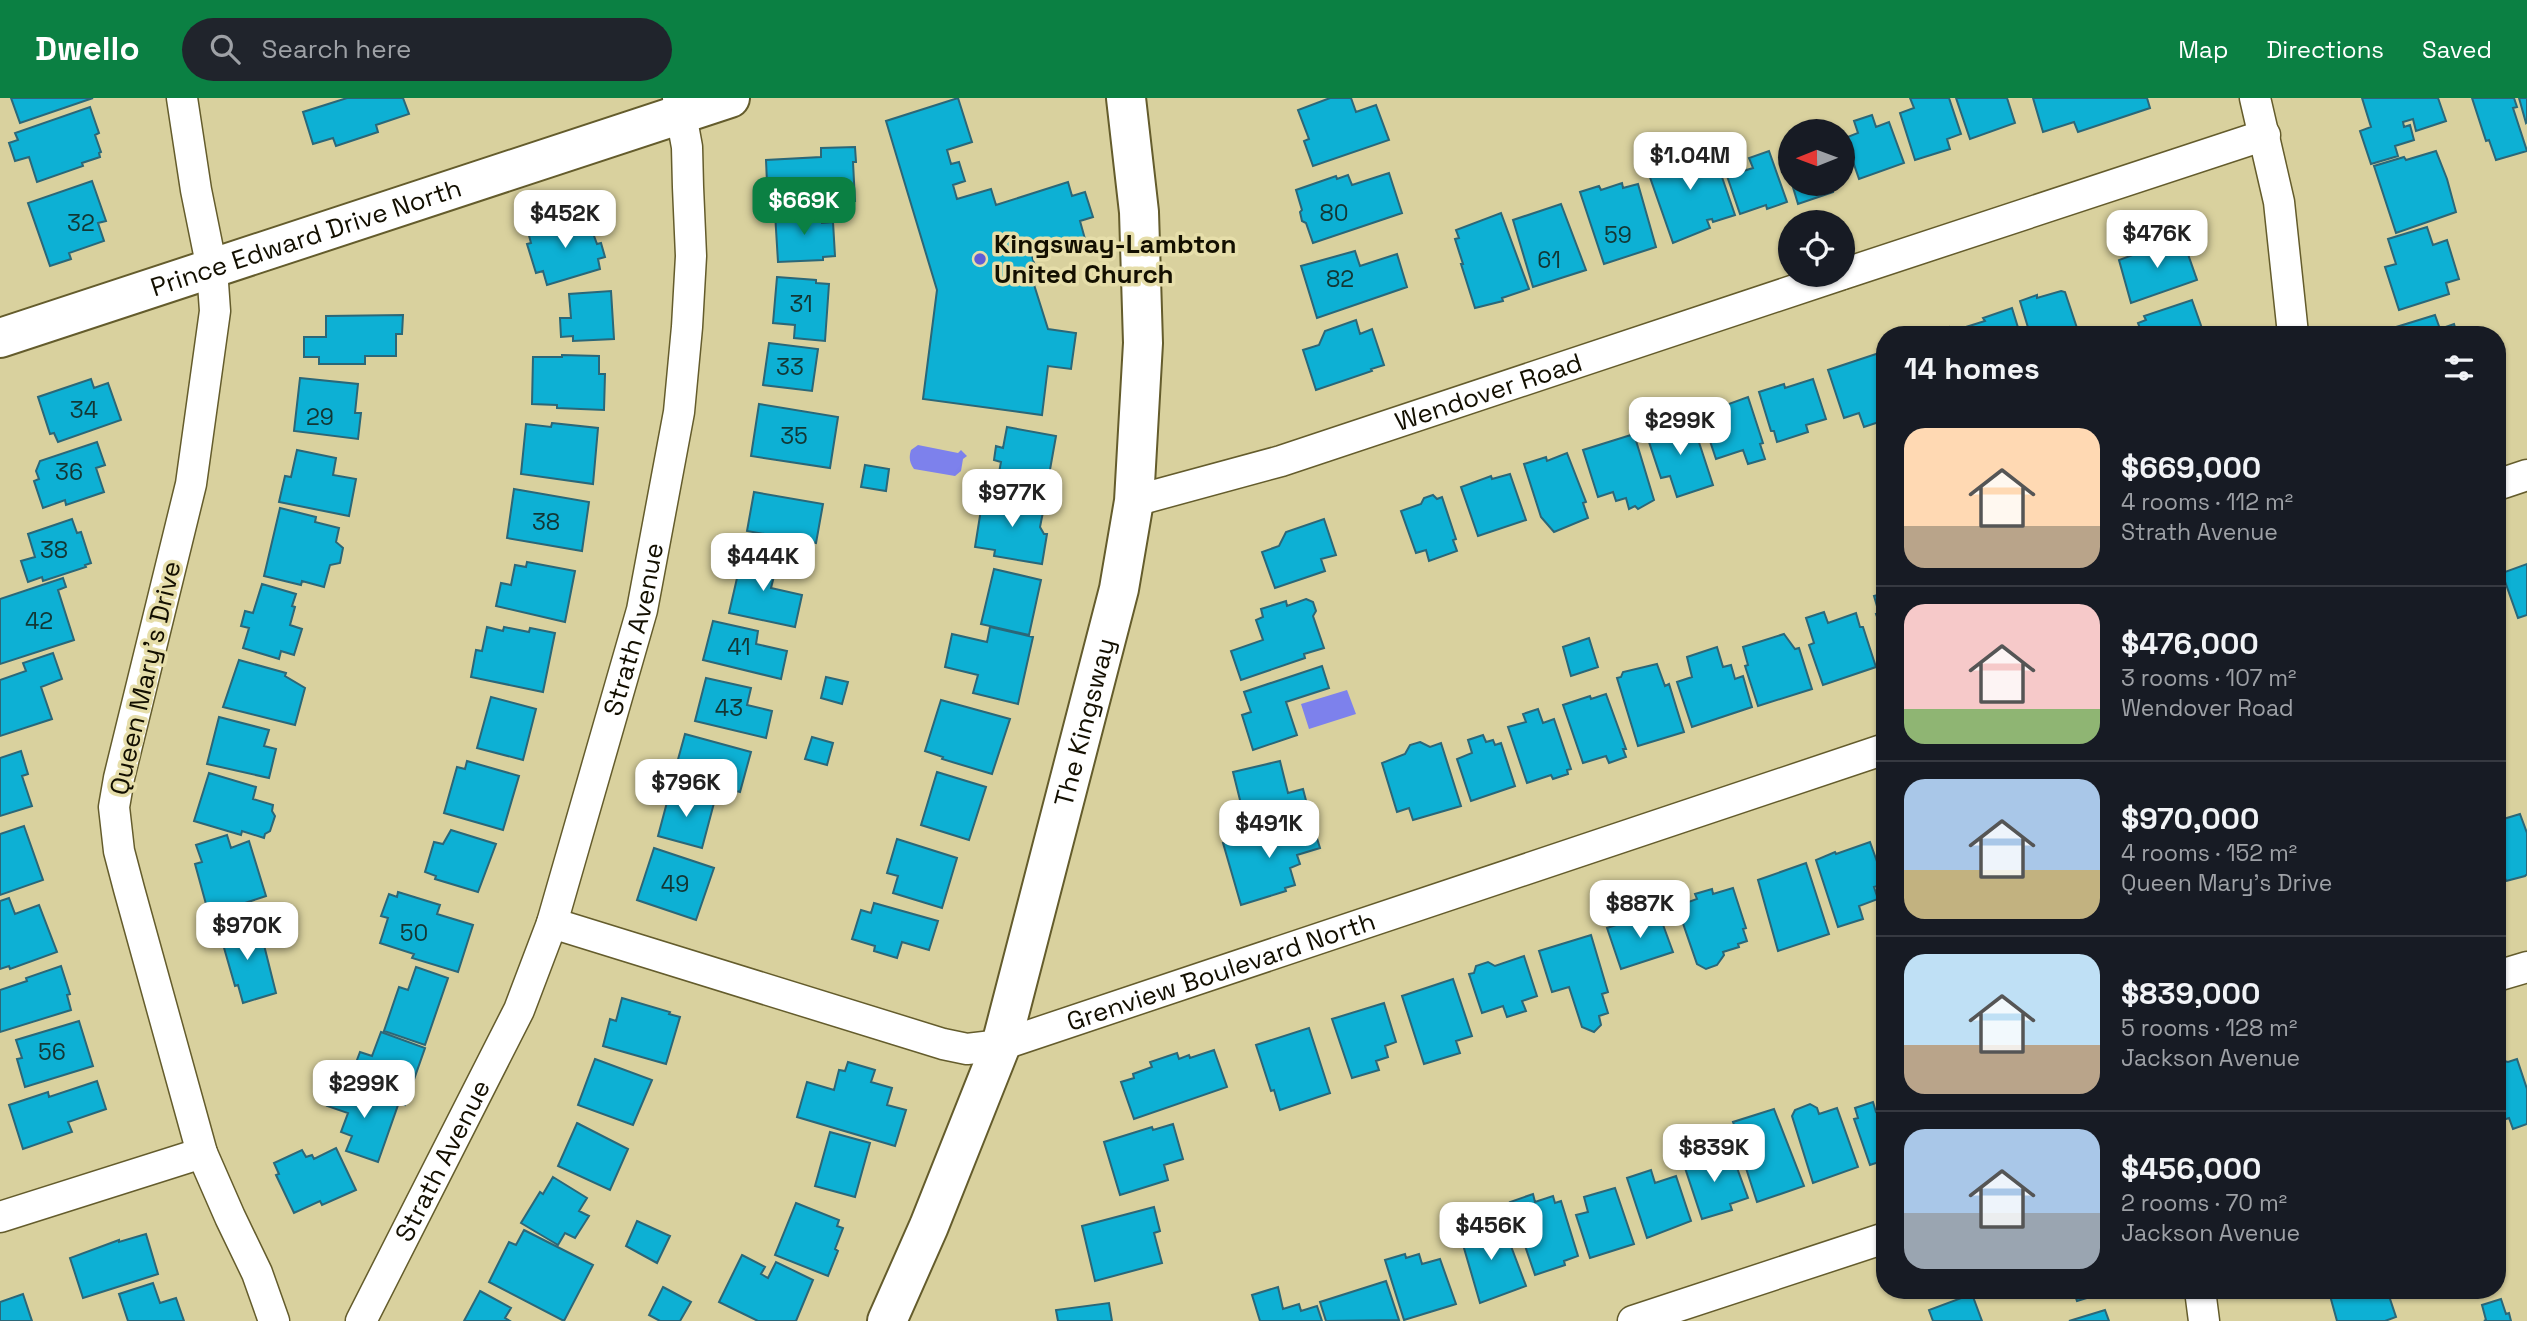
<!DOCTYPE html>
<meta charset="utf-8">
<style>
body{margin:0;font-family:"Space Grotesk",sans-serif;background:#20242c;color:#f1f3f6;height:100vh;display:flex;flex-direction:column;font-size:26px;white-space:nowrap}
*{box-sizing:border-box;margin:0}
p{font-size:23px;color:#9ea1a6}
.icon{flex:none;width:38px;height:38px;fill:none;stroke:currentColor;stroke-width:2;stroke-linecap:round;stroke-linejoin:round}
.map{position:relative;flex:1;overflow:hidden}
.panel{position:absolute;left:1876px;top:228px;width:630px;height:973px;display:flex;flex-direction:column;background:#171b24;border-radius:28px;box-shadow:0 2px 5px #0004}
.panel>*{flex:none}
.needle{width:46px;rotate:269deg}
.fabs{position:absolute;left:1778px;top:21px;display:grid;gap:14px}
.fabs a{display:grid;place-items:center;width:77px;height:77px;border-radius:50%;background:#171b24;box-shadow:0 2px 5px #0004;font-size:35px}
.price{position:absolute;translate:-50% -60px;padding:0 16px;border-radius:14px;background:#fff;color:#222;font-size:23px;line-height:46px;filter:drop-shadow(0 2px 4px #0008)}
.price::after{content:'';position:absolute;left:50%;top:42px;width:21px;height:16px;margin-left:-10px;background:inherit;clip-path:polygon(0 0,100% 0,50% 100%)}
.price.selected{background:#0b8043;color:#fff}
ul{padding:0;list-style:none}
li{display:flex;align-items:center;gap:21px;height:175px;padding:0 28px}
li+li{border-top:2px solid #363941}
li span{display:grid;place-items:center;flex:none;width:196px;height:140px;border-radius:21px;color:#555}
li>.icon{margin-inline-start:auto}
span .icon{width:84px;height:84px;fill:#fffc;stroke-width:1}
li b{font-size:30px}
h2{display:flex;justify-content:space-between;align-items:center;height:84px;padding:0 28px;font-size:30px}
header{display:flex;align-items:center;gap:42px;box-sizing:border-box;height:98px;padding:0 35px;background:#0b8043;color:#fff}
header strong{font-size:33px}
nav{display:flex;gap:38px;margin-inline-start:auto;font-size:24px}
.search{width:490px;height:63px;background:#20242c;display:flex;align-items:center;gap:18px;box-sizing:border-box;padding:0 24px;border-radius:38px;color:#9ea1a6;font-size:26px}
.map>svg:first-child{display:block}
.water{fill:#7d81ec}
.building{fill:#0db0d4;stroke:#2b6778;stroke-width:2}
.lines{fill:none;stroke-linecap:round;stroke-linejoin:round}
.minor-casing{stroke:#645c2c;stroke-width:33}
.tertiary-casing{stroke:#645c2c;stroke-width:42}
.minor{stroke:#fff;stroke-width:30}
.tertiary{stroke:#fff;stroke-width:38}
.poi-dot{fill:#605dd6;stroke:#e6deaa;stroke-width:2.5}
.labels{text-anchor:middle;dominant-baseline:central;stroke-width:7;stroke-linejoin:round;paint-order:stroke}
.number-label{font-size:23px;fill:#123735}
.street-label{font-size:26px;fill:#130f00;stroke:#e6deaa}
.poi-label{font-size:26px;font-weight:bold;fill:#130f00;stroke:#e6deaa;text-anchor:start}
</style>
<header>
<strong>Dwello</strong>
<div class="search"><svg class="icon" aria-label="search" viewBox="0 0 24 24"><circle cx="10" cy="10" r="6"/><path d="M15 15l6 6"/></svg>Search here</div>
<nav><a>Map</a><a>Directions</a><a>Saved</a></nav>
</header>
<div class="map">
<svg width="2527" height="1223" viewBox="0 0 2527 1223">
<rect width="100%" height="100%" fill="#d9d19e"/>
<path class="water" d="M918 347 958 355 961 352 967 358 963 361 961 373 955 378 914 371C909 364 909 359 911 352Z
M1347 592 1356 616 1309 631 1301 606Z"/>
<path class="building" d="M11 0H93L20 25Z
M347 0H403L409 16 376 27 378 34 336 48 333 40 313 46 303 14Z
M958 0 972 44 947 52 951 66 959 64 965 83 953 87 957 101 991 91 996 107 1068 84 1072 98 1085 94 1093 119 1080 123 1085 141 1032 158 1036 172 1030 174 1048 231 1076 235 1071 271 1048 268 1042 317 923 301 937 192 886 23Z
M1330 0H1351L1356 14 1376 7 1389 42 1313 68 1304 43 1309 41 1298 12Z
M1910 0H1949L1961 36 1947 41 1950 51 1915 62 1900 15 1914 10Z
M1956 0H2007L2015 25 1970 41Z
M2033 0H2147L2150 10 2078 34 2074 24 2043 34Z
M2362 0H2438L2446 23 2416 33 2413 21 2403 24 2404 29 2410 27 2414 42 2395 48 2398 58 2371 66 2360 33 2371 29Z
M2472 0H2514L2517 9 2513 10 2527 53 2496 62 2489 42 2486 43Z
M2519 0H2527V24L2526 25Z
M90 9 99 35 95 37 101 54 99 55 100 59 82 65 83 68 37 84 29 59 15 63 9 45 18 42 15 35Z
M1872 17 1876 29 1889 24 1904 65 1859 81 1845 40 1858 35 1854 23Z
M1701 47 1702 49 1705 48 1707 52 1712 50 1735 117 1713 124 1712 121 1707 122 1710 130 1673 145 1646 68Z
M855 49 856 64H853L855 103 768 108 766 62 821 59V50Z
M1769 53 1787 104 1767 111 1766 107 1740 116 1727 78 1753 70 1749 60Z
M2436 53 2447 81 2456 114 2396 135 2374 68 2404 59 2406 62Z
M1790 56V81L1783 59Z
M1389 75 1402 115 1313 145 1306 125 1302 123 1300 114 1302 112 1296 92 1336 78 1337 81 1348 77 1352 87Z
M92 83 106 123 98 125 104 143 69 155 71 161 50 168 28 105Z
M1622 85 1623 90 1638 86 1656 149 1604 166 1580 94 1599 88 1601 92Z
M1792 86H1833H1831L1833 94 1798 106Z
M1561 106 1586 172 1533 189 1513 122Z
M821 113 822 125 833 124 835 158 823 159V162L778 164 775 115Z
M1501 115 1529 191 1502 200 1503 203 1475 210 1461 166H1463L1455 141 1459 140 1456 132Z
M586 116 597 146 601 145 605 159 598 161 600 171 547 187 543 173 536 175 527 146 531 145 528 134Z
M2427 129 2433 147 2447 142 2459 181 2446 185 2449 196 2399 212 2385 169 2396 166 2388 141Z
M2182 139 2197 182 2131 205 2119 162Z
M1355 153 1360 168 1397 156 1407 189 1317 220 1301 168Z
M777 179 816 182V185L829 186 825 243 794 240 795 227 773 225Z
M611 193 614 241 573 243V238L561 239 560 220H571L569 196Z
M2061 193 2065 194 2079 236H2030L2020 203 2037 197V200Z
M2192 202 2204 236H2142L2138 225 2146 222 2144 218Z
M2012 210 2020 236H1968L1966 229 1985 223 1983 220Z
M403 217 402 236H396V258H365V266H319V259H304V239H326V218Z
M2435 217 2440 231 2454 226 2457 236H2395L2393 230Z
M1356 222 1360 236 1372 231 1384 267 1371 271 1372 273 1316 292 1303 252 1319 247 1325 233Z
M1949 229 1950 232 1954 231 1955 236H1926Z
M769 245 818 251 812 293 763 287Z
M1882 254 1885 263V322L1864 329 1859 315 1844 320 1828 272Z
M562 257 599 258V276H605L604 312 557 310V307L532 306 533 259H562Z
M300 280 358 286 355 315H361L358 341 294 333Z
M91 281 94 290 108 285 121 322 58 344 54 335 50 336 38 299Z
M1813 281 1826 321 1806 327 1808 334 1777 344 1774 333H1771L1759 294 1784 286 1785 290Z
M1748 299 1763 345 1760 346 1765 361 1748 366 1743 352 1716 361 1701 316Z
M759 306 838 319 830 370 751 358Z
M1687 319V322L1691 320 1713 387 1677 399 1670 378 1661 380 1646 335Z
M552 325 598 330 593 386 521 376 526 326 551 329Z
M1007 329 1056 338 1046 394 997 385 1001 364 994 362 996 348 1003 350Z
M1634 336 1654 402 1638 411 1635 408 1629 411 1626 400 1616 403 1613 394 1598 399 1583 352Z
M97 344 105 367 96 370 104 394 66 407 65 402 43 410 34 383 39 381 36 373 40 363Z
M297 352 336 360 333 377 356 381 349 418 279 404 285 378 291 379Z
M1567 355 1586 404 1583 405 1588 420 1554 434 1541 419 1524 366 1546 359 1547 363Z
M865 367 889 371 886 393 861 389Z
M1510 376 1526 422 1478 438 1461 389 1491 378 1492 381Z
M514 391 589 404 582 453 507 440Z
M754 394 823 406 816 445 747 433Z
M988 396 1044 409 1040 429 1044 436H1047L1042 466 994 458 995 452 975 449 983 399Z
M1433 397 1437 401 1442 399 1456 441 1453 442 1457 453 1429 463 1426 452 1416 455 1401 413 1421 406 1424 400Z
M280 410 316 419 315 424 339 430 336 444 343 450 340 465 330 467 324 489 302 483 301 487 264 478Z
M72 421 77 435 81 434 91 465 85 467 86 469 43 483 42 479 28 484 21 463 35 459 28 436Z
M1324 421 1336 457 1321 461 1325 473 1275 490 1262 454 1279 448 1286 434Z
M743 454 778 462 771 490 802 497 795 529 729 515Z
M527 464 575 473 565 524 496 508 501 485 511 487 515 467 526 469Z
M2527 466V517L2518 520 2502 475Z
M994 471 1041 482 1029 537 981 526Z
M63 480 66 489 58 492 74 542 0 566V501Z
M262 486 296 496 292 508 295 509 290 527 302 531 294 557 281 553 279 561 243 550 249 530 241 528 245 513 253 515Z
M1885 495V542L1876 516 1879 515 1874 498Z
M1306 501 1313 504 1316 513 1313 518 1324 550 1304 556 1305 560 1241 582 1231 553 1263 542 1256 522 1263 519 1261 511 1286 503 1287 508Z
M1824 514 1828 525 1856 515 1860 529H1863L1876 569 1823 587 1809 547 1814 545 1806 520Z
M713 523 758 533 756 546 787 553 781 581 703 562Z
M487 529 503 533 504 529 529 534 530 530 555 535 543 594 471 579 476 552 482 553Z
M990 529 1033 539 1018 606 973 595 978 577 945 569 952 536 987 544Z
M1784 536 1795 551 1799 550 1812 591 1758 608 1745 568 1748 567 1743 549Z
M1589 540 1598 569 1571 578 1563 549Z
M1717 549 1723 569 1731 567 1735 581 1743 578 1752 609 1692 629 1677 584 1692 579 1687 559Z
M53 555 62 581 41 589 52 621 0 638V582L26 573 23 565Z
M239 562 286 575 285 578 305 590 295 627 223 609Z
M1657 566 1665 588 1669 586 1684 634 1638 648 1617 580 1621 579 1623 574Z
M1322 568 1329 590 1286 604 1297 637 1253 652 1242 617 1251 614 1244 594Z
M826 579 848 584 842 606 821 600Z
M706 580 751 590 747 607 772 613 766 640 695 623Z
M1606 596 1626 651H1623L1626 659 1609 665 1606 658 1583 665 1563 607 1590 598 1591 601Z
M491 599 536 611 523 662 477 650Z
M941 602 1010 621 992 676 942 661 943 659 925 653Z
M1538 611 1543 625 1554 621 1571 671 1567 672 1568 676 1553 681 1551 677 1527 685 1508 629 1526 624 1523 616Z
M219 619 269 632 264 648 276 651 269 680 207 666Z
M685 636 751 654 740 694 674 676Z
M1483 637 1486 644 1493 642 1495 647 1501 645 1515 688 1471 703 1457 661 1472 655 1468 642Z
M812 639 833 645 827 667 805 661Z
M1420 644 1430 649 1441 645 1461 708 1413 722 1409 710 1397 714 1382 665 1405 656 1410 647Z
M21 653 28 676 22 678 32 708 0 718V660Z
M467 663 519 678 503 732 444 715 457 669 465 671Z
M1280 663 1288 695 1303 691 1309 714 1247 730 1233 674Z
M937 674 986 689 969 742 921 727Z
M209 675 256 689 253 701 273 707 272 713 275 718 270 733 265 736 264 740 242 733 241 737 194 723Z
M670 693 714 705 702 750 658 738Z
M2520 716 2527 735V776L2525 778 2506 783 2497 756V735L2503 734 2500 722Z
M1311 721 1320 750 1297 757 1300 766 1290 770 1295 787 1285 790 1286 793 1241 807 1223 745 1247 738 1249 744 1264 740 1263 736Z
M24 728 43 782 0 797V736Z
M451 732 496 746 478 794 435 781 436 778 425 774 434 744 443 746Z
M227 737 231 750 249 743 266 798 209 817 195 766 202 764 196 747Z
M897 741 957 760 942 810 893 795 898 778 887 775Z
M1870 744 1885 786 1874 789 1878 801 1859 808 1863 821 1838 829 1816 762 1835 754 1836 756Z
M654 750 714 770 696 822 637 802Z
M1806 765 1829 836 1778 853 1758 782Z
M1733 790 1746 830 1743 831 1747 843 1738 846 1739 849 1723 854 1724 857 1717 867 1706 871 1697 866 1677 808 1697 801 1695 796 1712 791 1713 796Z
M398 794 440 807 437 816 473 827 458 874 412 860 414 856 380 845 388 820 381 818 389 796 397 799Z
M9 800 15 816 39 807 57 854 10 871 9 868 0 871V803Z
M874 805 938 823 929 852 902 844 897 860 874 853 875 848 852 841 861 812 871 815Z
M1658 813 1673 854 1621 871 1607 830Z
M244 821 252 847 263 843 276 895 243 905 238 887 235 888 218 829Z
M1591 837 1608 894 1602 896 1608 915 1599 918 1601 927 1594 934 1582 929 1569 889 1552 894 1539 853Z
M1524 858 1537 898 1522 903 1526 913 1507 919 1503 908 1482 915 1469 876 1474 875 1476 868 1488 864 1495 868Z
M61 868 70 896 67 897 71 912 0 934V892L27 883 26 880Z
M416 869 448 880 425 947 384 933 399 889 408 892Z
M1453 881 1472 938 1456 943 1460 955 1424 966 1402 898Z
M622 900 670 914 669 916 680 919 666 966 603 948 610 921 616 923Z
M1384 905 1396 944 1385 948 1388 959 1376 963 1379 972 1352 980 1332 921Z
M79 923 93 968 25 989 17 961 22 960 16 942Z
M1309 930 1330 995 1280 1012 1274 992 1271 993 1256 947Z
M381 934 425 950 405 1007 348 986 360 954 372 958Z
M1214 952 1227 989 1134 1021 1121 984 1134 980 1133 976 1152 969 1150 964 1177 955 1179 961 1189 957 1190 960Z
M595 961 652 982 633 1027 578 1007Z
M2497 961 2508 964 2517 961 2527 991V1026L2513 1031 2509 1020 2500 1023 2497 1014Z
M848 964 875 972 871 984 892 990 887 1007 906 1012 895 1048 797 1019 807 984 834 992 839 972 845 973Z
M97 983 106 1011 68 1024 72 1034 23 1051 9 1007 48 994 49 999Z
M336 985 398 1007 378 1064 346 1053 352 1038 341 1034 348 1015 327 1008Z
M1873 1004 1876 1014 1885 1011V1062L1870 1067 1854 1021 1858 1020 1855 1010Z
M1810 1006 1817 1010 1819 1016 1837 1010 1858 1069 1813 1085 1792 1018 1795 1012Z
M1774 1011 1804 1088 1757 1104 1743 1061 1746 1060 1733 1024Z
M577 1025 628 1051 610 1092 558 1068Z
M1173 1026 1183 1061 1164 1067 1168 1082 1120 1097 1104 1044 1152 1029 1153 1032Z
M830 1034 870 1045 855 1099 815 1088Z
M336 1050 356 1092 322 1107 320 1103 294 1115 276 1077 279 1076 274 1065 302 1052 306 1059 312 1057 314 1061Z
M1703 1054 1707 1067 1733 1059 1748 1100 1730 1106 1732 1112 1702 1121 1682 1061Z
M1651 1072 1655 1085 1676 1078 1691 1123 1647 1140 1627 1080Z
M553 1079 587 1100 579 1113 589 1118 575 1140 565 1135 558 1147 521 1125 540 1094 543 1096Z
M1615 1090 1634 1146 1590 1160 1576 1117 1588 1114 1584 1099Z
M1533 1096 1535 1104 1553 1098 1555 1105 1561 1103 1578 1158 1564 1163 1565 1167 1535 1177 1510 1104Z
M796 1105 839 1122 837 1128 843 1130 835 1151 838 1153 828 1178 775 1157Z
M1154 1109 1160 1133 1154 1135 1162 1165 1095 1183 1082 1128Z
M1481 1122 1482 1126 1486 1125 1491 1140 1506 1135 1526 1188 1480 1205 1459 1133 1464 1132 1463 1128Z
M637 1123 670 1138 657 1165 626 1148Z
M524 1132 593 1167 564 1223 489 1184 509 1144 516 1147Z
M146 1136 158 1176 83 1200 70 1160 119 1142V1144Z
M1405 1156 1406 1160 1419 1156 1422 1166 1440 1161 1456 1206 1404 1222 1385 1162Z
M742 1157 765 1169 761 1176 768 1180 776 1164 813 1182 796 1223H758L719 1204Z
M1386 1183 1399 1222 1326 1223 1320 1204Z
M153 1185 160 1205 176 1200 184 1223H128L119 1196Z
M663 1189 691 1204 680 1223H660L649 1217Z
M1278 1189 1283 1211 1299 1206 1301 1213 1317 1208 1322 1223H1260L1252 1197Z
M2073 1192H2113L2077 1203Z
M2336 1192H2387L2396 1219 2385 1223H2337L2329 1194Z
M480 1193 511 1210 505 1220 510 1223H464Z
M23 1196 32 1223H0V1204Z
M1972 1196 1982 1223H1933L1929 1212Z
M2501 1201 2506 1216 2509 1215 2511 1223H2484L2486 1222 2482 1207Z
M1109 1205 1112 1223H1058L1056 1212Z
M2105 1212 2109 1223H2069Z"/>
<g class="lines">
<defs>
<g id="minor">
<path d="M182 0 196 92 212 171 215 213 191 386 119 680 114 709 119 753 129 791 202 1055 230 1119 257 1175 274 1223"/>
<path d="M2255 0 2279 104 2293 236"/>
<path d="M1843 176 2265 37"/>
<path d="M2497 387 2527 377"/>
<path id="s1" d="M1134 403 1281 363 1840 177"/>
<path id="s2" d="M552 825 943 946 967 951 1001 947 1885 651"/>
<path d="M2497 878 2527 869"/>
<path d="M0 1119 202 1055"/>
<path d="M2200 1192 2204 1223"/>
<path id="s3" d="M361 1223 519 912 552 825 642 512 679 314 687 229 691 158 688 89 687 49 678 0"/>
<path d="M1633 1223 1885 1140"/>
</g>
<g id="tertiary">
<path id="s4" d="M0 240 730 0"/>
<path id="s5" d="M887 1223 929 1128 1001 947 1119 491 1134 403 1143 245 1139 114 1126 0"/>
</g>
</defs>
<use href="#minor" class="minor-casing"/>
<use href="#tertiary" class="tertiary-casing"/>
<use href="#minor" class="minor"/>
<use href="#tertiary" class="tertiary"/>
</g>
<circle class="poi-dot" cx="980" cy="161" r="7"/>
<g class="labels">
<g class="number-label">
<text x="1334" y="115">80</text>
<text x="81" y="125">32</text>
<text x="1618" y="137">59</text>
<text x="1549" y="162">61</text>
<text x="1340" y="181">82</text>
<text x="801" y="206">31</text>
<text x="790" y="269">33</text>
<text x="84" y="312">34</text>
<text x="320" y="319">29</text>
<text x="794" y="338">35</text>
<text x="69" y="374">36</text>
<text x="546" y="424">38</text>
<text x="54" y="452">38</text>
<text x="39" y="523">42</text>
<text x="739" y="549">41</text>
<text x="729" y="610">43</text>
<text x="675" y="786">49</text>
<text x="414" y="835">50</text>
<text x="52" y="954">56</text>
</g>
<g class="street-label">
<text stroke="none"><textPath href="#s4" startOffset="322">Prince Edward Drive North</textPath></text>
<text stroke="none"><textPath href="#s1" startOffset="371">Wendover Road</textPath></text>
<text stroke="none"><textPath href="#s3" startOffset="747">Strath Avenue</textPath></text>
<text transform="translate(145 580) rotate(-77)">Queen Mary's Drive</text>
<text stroke="none"><textPath href="#s5" startOffset="632">The Kingsway</textPath></text>
<text stroke="none"><textPath href="#s2" startOffset="700">Grenview Boulevard North</textPath></text>
<text stroke="none"><textPath href="#s3" startOffset="180">Strath Avenue</textPath></text>
</g>
<g class="poi-label">
<text x="994" y="146">Kingsway-Lambton<tspan x="994" dy="30">United Church</tspan></text>
</g>
</g>
</svg>
<div class="fabs">
<a><svg class="needle" viewBox="-14 -14 28 28"><path d="M0-13l5 13h-10z" fill="#e53935"/><path d="M0 13l5-13h-10z" fill="#9ea1a6"/></svg></a>
<a><svg class="icon" aria-label="locate" viewBox="0 0 24 24"><circle cx="12" cy="12" r="6"/><path d="M12 2v4M12 18v4M2 12h4M18 12h4"/></svg></a>
</div>
<b class="price" style="left:1690px;top:94px">$1.04M</b>
<b class="price selected" style="left:804px;top:139px">$669K</b>
<b class="price" style="left:565px;top:152px">$452K</b>
<b class="price" style="left:2157px;top:172px">$476K</b>
<b class="price" style="left:1680px;top:359px">$299K</b>
<b class="price" style="left:1012px;top:431px">$977K</b>
<b class="price" style="left:763px;top:495px">$444K</b>
<b class="price" style="left:686px;top:721px">$796K</b>
<b class="price" style="left:1269px;top:762px">$491K</b>
<b class="price" style="left:1640px;top:842px">$887K</b>
<b class="price" style="left:247px;top:864px">$970K</b>
<b class="price" style="left:364px;top:1022px">$299K</b>
<b class="price" style="left:1714px;top:1086px">$839K</b>
<b class="price" style="left:1491px;top:1164px">$456K</b>
<section class="panel">
<h2>14 homes<svg class="icon" aria-label="filters" viewBox="0 0 24 24"><path d="M4 7h16M4 17h16"/><circle cx="9" cy="7" r="2"/><circle cx="15" cy="17" r="2"/></svg></h2>
<ul>
<li><span style="background:linear-gradient(#ffd9b3 70%,#b9a48a 0)"><svg class="icon" aria-label="home" viewBox="0 0 24 24"><path d="M3 11l9-7 9 7M6 9v11h12V9"/></svg></span><div><b>$669,000</b><p>4 rooms · 112 m²</p><p>Strath Avenue</p></div></li>
<li><span style="background:linear-gradient(#f6c9c9 75%,#8fb573 0)"><svg class="icon" aria-label="home" viewBox="0 0 24 24"><path d="M3 11l9-7 9 7M6 9v11h12V9"/></svg></span><div><b>$476,000</b><p>3 rooms · 107 m²</p><p>Wendover Road</p></div></li>
<li><span style="background:linear-gradient(#a9c7e8 65%,#c2b280 0)"><svg class="icon" aria-label="home" viewBox="0 0 24 24"><path d="M3 11l9-7 9 7M6 9v11h12V9"/></svg></span><div><b>$970,000</b><p>4 rooms · 152 m²</p><p>Queen Mary's Drive</p></div></li>
<li><span style="background:linear-gradient(#bfe0f5 65%,#b9a48a 0)"><svg class="icon" aria-label="home" viewBox="0 0 24 24"><path d="M3 11l9-7 9 7M6 9v11h12V9"/></svg></span><div><b>$839,000</b><p>5 rooms · 128 m²</p><p>Jackson Avenue</p></div></li>
<li><span style="background:linear-gradient(#a9c7e8 60%,#9aa5b1 0)"><svg class="icon" aria-label="home" viewBox="0 0 24 24"><path d="M3 11l9-7 9 7M6 9v11h12V9"/></svg></span><div><b>$456,000</b><p>2 rooms · 70 m²</p><p>Jackson Avenue</p></div></li>
</ul>
</section>
</div>
